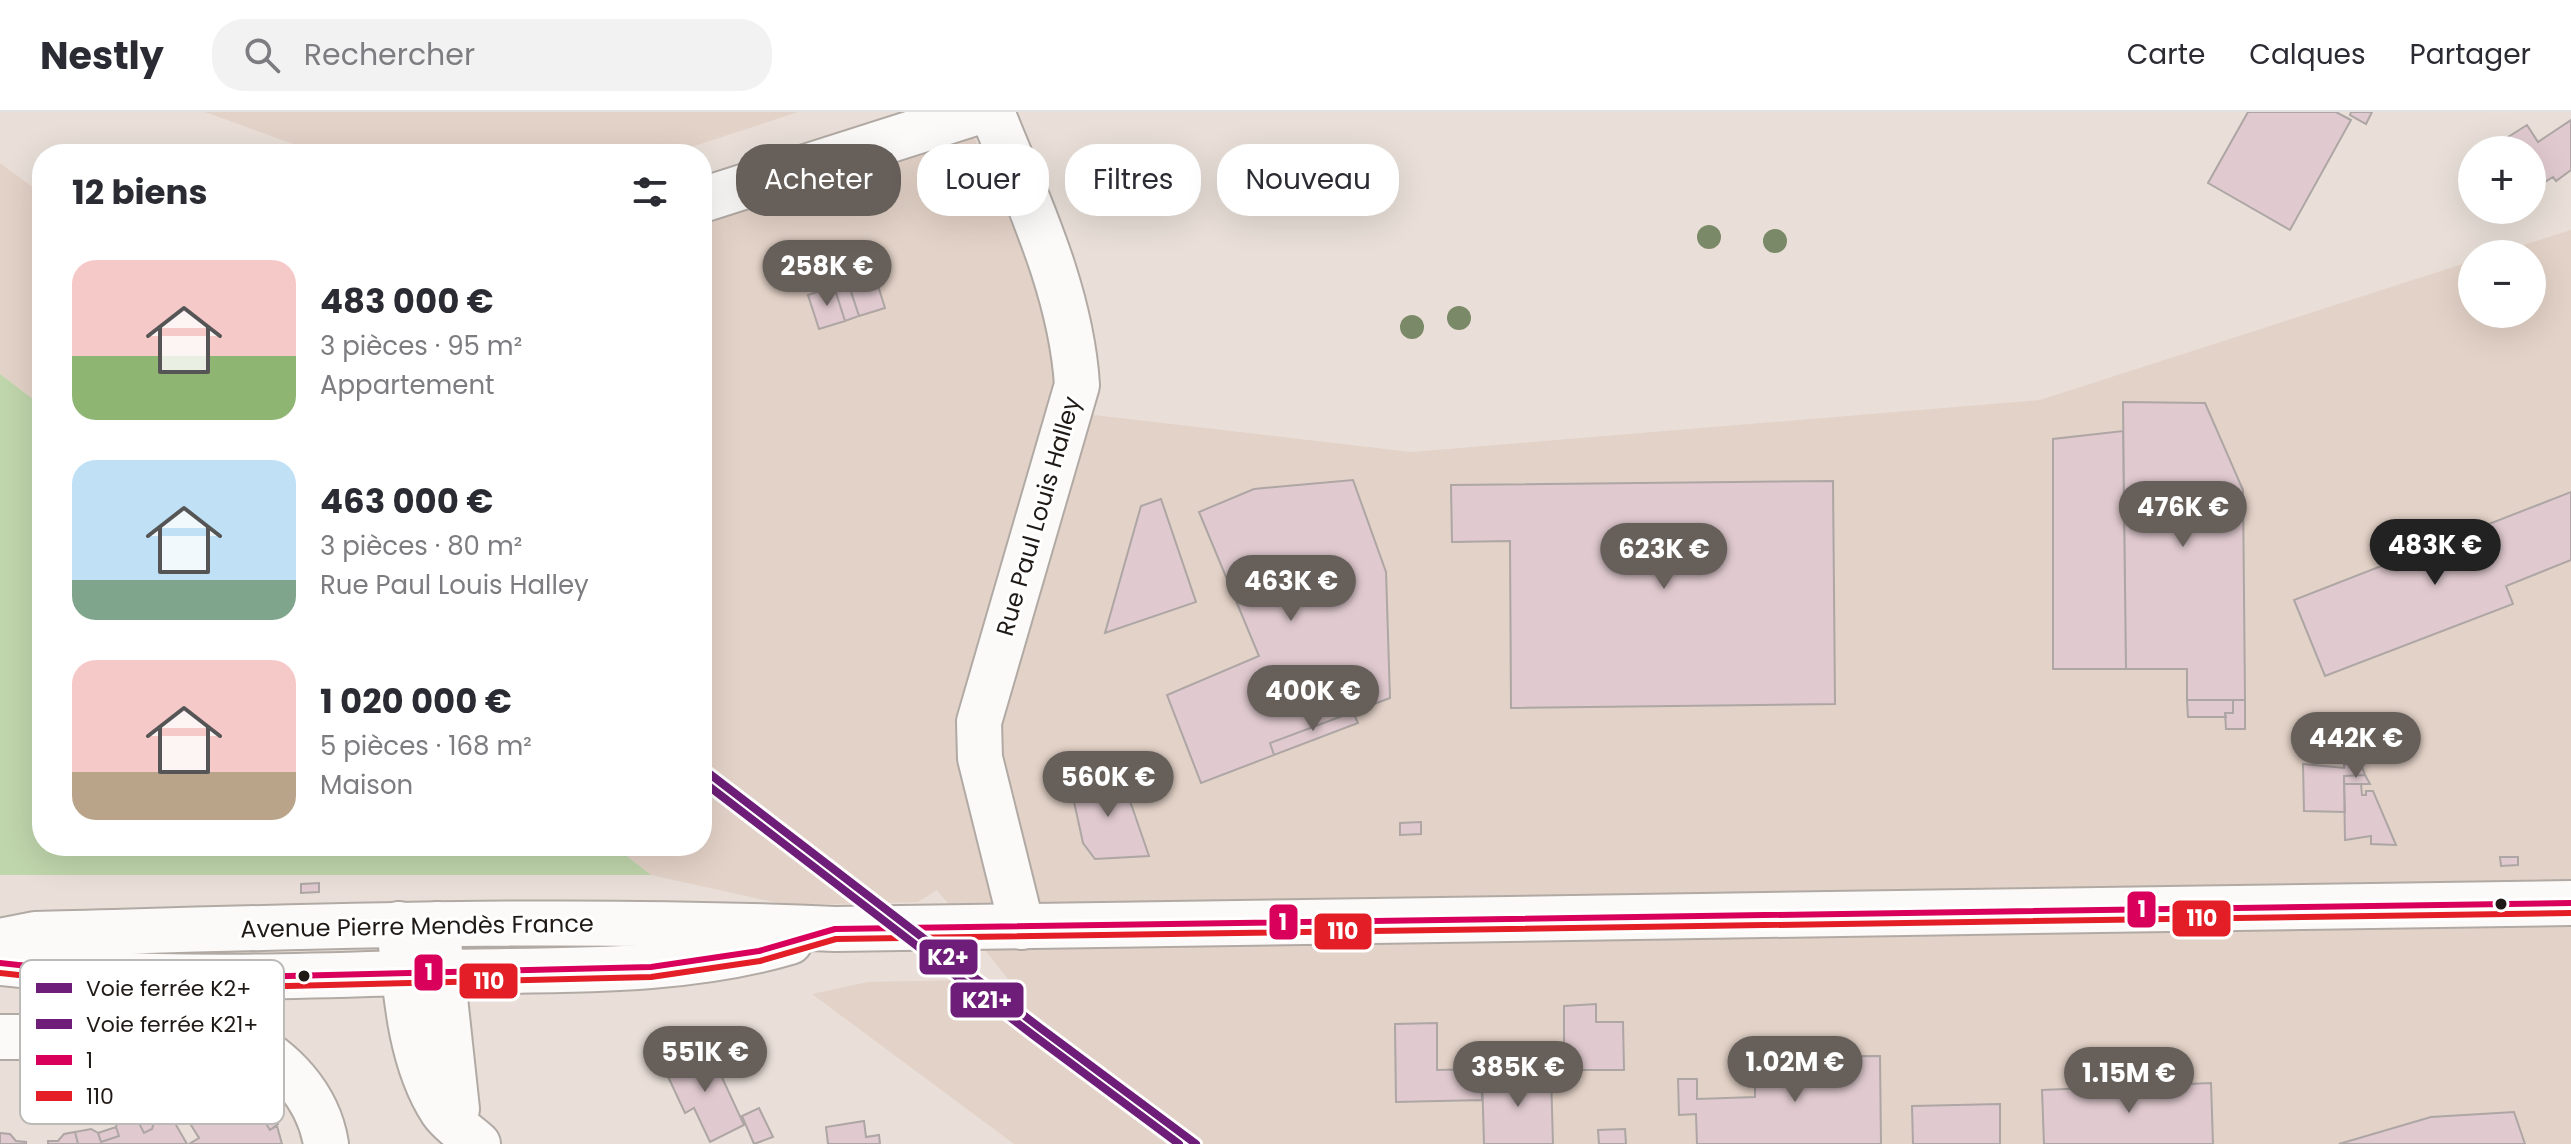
<!DOCTYPE html>
<html lang="fr">
<meta charset="utf-8">
<style>
body{margin:0;font-family:Poppins,sans-serif;background:#f2f2f3;color:#2b2b33;height:100vh;display:flex;flex-direction:column;font-size:30px;white-space:nowrap}
*{box-sizing:border-box;margin:0}
p{font-size:26px;color:#7c7c81}
.icon{flex:none;width:44px;height:44px;fill:none;stroke:currentColor;stroke-width:2;stroke-linecap:round;stroke-linejoin:round}
.map{position:relative;flex:1;overflow:hidden}
.side{position:absolute;left:32px;top:32px;width:680px;height:712px;display:flex;flex-direction:column;background:#fff;border-radius:32px;box-shadow:0 8px 32px #0002}
.side>*{flex:none}
.hud{position:absolute;left:736px;top:32px;width:760px;height:72px;display:flex;gap:16px}
.tools{position:absolute;left:2458px;top:24px;display:grid;gap:16px}
.tools a{display:grid;place-items:center;width:88px;height:88px;border-radius:50%;background:#fff;box-shadow:0 8px 32px #0002;font-size:40px}
.price{position:absolute;translate:-50% -68px;padding:0 18px;border-radius:28px;background:#665f5a;color:#fff;font-size:26px;line-height:52px;filter:drop-shadow(0 2px 4px #0008)}
.price::after{content:'';position:absolute;left:50%;top:48px;width:24px;height:18px;margin-left:-12px;background:inherit;clip-path:polygon(0 0,100% 0,50% 100%)}
.price.current{background:#222;color:#fff}
ul{padding:0;list-style:none}
li{display:flex;align-items:center;gap:24px;height:200px;padding:0 40px}
li span{display:grid;place-items:center;flex:none;width:224px;height:160px;border-radius:24px;color:#555}
li>.icon{margin-inline-start:auto}
span .icon{width:96px;height:96px;fill:#fffc;stroke-width:1}
li b{font-size:34px}
h2{display:flex;justify-content:space-between;align-items:center;height:96px;padding:0 40px;font-size:34px}
.tag{padding:0 28px;border-radius:32px;background:#fff;box-shadow:0 8px 32px #0002;font-size:28px;line-height:72px}
.tag.current{background:#665f5a;color:#fff}
header{display:flex;align-items:center;gap:48px;box-sizing:border-box;height:112px;padding:0 40px;background:#fff;border-bottom:2px solid #e1e1e2}
header strong{font-size:38px}
nav{display:flex;gap:44px;margin-inline-start:auto;font-size:28px}
.search{width:560px;height:72px;background:#f2f2f3;display:flex;align-items:center;gap:20px;box-sizing:border-box;padding:0 28px;border-radius:32px;color:#7c7c81;font-size:30px}
.map>svg:first-child{display:block}
.built{fill:#e3d2c7}
.green{fill:#bfd5ab}
.building{fill:#e0cad0;stroke:#ada6a4;stroke-width:2}
.lines{fill:none;stroke-linecap:round;stroke-linejoin:round}
.minor-casing{stroke:#b1aaa4;stroke-width:48}
.major-casing{stroke:#b1aaa4;stroke-width:48}
.minor{stroke:#fcfaf9;stroke-width:44}
.major{stroke:#fcfaf9;stroke-width:44}
.bus-1-casing{stroke:#fff;stroke-width:12}
.bus-2-casing{stroke:#fff;stroke-width:12}
.bus-1{stroke:#d8005b;stroke-width:6}
.bus-2{stroke:#e31e27;stroke-width:6}
.rail-1-casing{stroke:#fff;stroke-width:14}
.rail-2-casing{stroke:#fff;stroke-width:14}
.rail-1{stroke:#6e1e78;stroke-width:8}
.rail-2{stroke:#6e1e78;stroke-width:8}
.tree{fill:#7a8967}
.bus-dot{fill:#201a16;stroke:#fff;stroke-width:3}
.labels{text-anchor:middle;dominant-baseline:central;stroke-width:6;stroke-linejoin:round;paint-order:stroke}
.street-label{font-size:24px;fill:#201a16;stroke:#fff}
.key{fill:#fff;stroke:#bcbab9;stroke-width:2}
.key-label{font-size:22px;fill:#201a16}
.line-badge{stroke:#fff;stroke-width:3}
.badge-label{font-size:22px;text-anchor:middle;font-weight:bold;fill:#fff}
</style>
<header>
<strong>Nestly</strong>
<div class="search"><svg class="icon" aria-label="search" viewBox="0 0 24 24"><circle cx="10" cy="10" r="6"/><path d="M15 15l6 6"/></svg>Rechercher</div>
<nav><a>Carte</a><a>Calques</a><a>Partager</a></nav>
</header>
<div class="map">
<svg width="2571" height="1032" viewBox="0 0 2571 1032">
<rect width="100%" height="100%" fill="#e9dfd8"/>
<path class="built" d="M205 0H798L670 42H321Z
M899 0H963L1094 303 1411 340 2040 288 2472 149V202H2532V142H2495L2571 118V1032H1014L812 882 868 870 1008 867 937 778 918 790 787 793 651 763 614 734H702V63Z
M0 51 42 82V294L0 262Z"/>
<path class="green" d="M0 262 42 294V734H614L651 763H0Z"/>
<path class="building" d="M2248 0H2336L2351 8 2290 118 2208 71Z
M2351 0H2372L2366 12 2350 3Z
M2571 8V58L2556 69 2553 65 2540 73 2532 61V38H2516L2508 25 2527 13 2538 30Z
M874 161 885 196 859 204 848 170Z
M846 165 859 204 845 209 832 169Z
M834 174 845 209 819 217 808 183Z
M2123 290 2205 291 2243 378 2245 588H2187V557H2126Z
M2123 319 2126 557H2053V327Z
M1353 368 1386 460 1390 586 1270 631 1274 643 1201 671 1167 583 1259 544 1199 400 1254 377Z
M1833 369 1835 592 1511 596 1510 429 1452 430 1451 373Z
M2571 380V448L2506 474 2513 492 2325 564 2294 488Z
M1161 387 1196 490 1105 521 1141 394Z
M2187 588H2233V601H2225L2226 605H2188Z
M2233 588H2245V617H2226L2225 601H2233Z
M1353 600 1358 611 1274 643 1270 631Z
M2303 652 2344 656V652H2361L2365 663 2344 664 2345 700 2304 699Z
M1120 660 1149 744 1095 747 1083 731 1071 676Z
M2365 663 2370 672H2344V664Z
M2344 672H2361L2362 683H2366V679H2373L2396 733 2371 732V724L2345 728Z
M1421 710V722L1400 723V711Z
M2500 745H2518V753L2501 754Z
M319 771V780L301 781V772Z
M1596 892V910H1623L1624 958H1564V894Z
M1437 911V958L1481 957 1482 988 1396 990 1395 912Z
M708 935 744 1013 710 1030 694 996 685 1001 664 956Z
M1880 944 1881 1032H1697L1696 1002 1679 1003 1678 967H1697V987L1755 985V945Z
M1551 962 1553 1032H1484L1482 963Z
M2211 971 2213 1032H2044L2042 978Z
M220 973 243 979 267 998 261 1004 270 1018 277 1014 282 1032H189L199 1026 173 984 200 974 202 982H219Z
M162 992 168 999 155 1007 152 1017 144 1021 134 1001 145 995 153 997Z
M2000 992V1032H1913L1912 994Z
M759 996 773 1025 754 1032 742 1004Z
M267 998 276 1004 278 1012 270 1018 261 1004Z
M168 999 187 1032H78L75 1020 91 1017 98 1021 101 1030 119 1024 116 1015 119 1007 134 1001 144 1021 152 1017 155 1007Z
M2514 1000 2525 1032H2339L2431 1005Z
M864 1009 866 1025 879 1023 880 1032H828L826 1015Z
M116 1015 119 1024 101 1030 98 1021Z
M1625 1017 1626 1032H1599L1598 1018Z
M75 1020 78 1032H48V1029H58L64 1022Z
M0 1021 10 1022 16 1029 26 1030V1032H0Z"/>
<g class="lines">
<defs>
<path id="minor" d="M992 0C1027 88 1071 178 1077 273L979 610 980 646 1022 815
M702 88 978 0
M399 812C405 872 408 947 442 999 450 1011 467 1022 478 1032
M437 812 457 997
M0 925H239C282 946 318 983 326 1032"/>
<path id="major" d="M0 829 35 822C301 815 568 805 835 817L2571 791
M0 851C34 854 68 860 102 862 215 868 329 863 442 860 558 857 678 863 790 830"/>
</defs>
<use href="#minor" class="minor-casing"/>
<use href="#major" class="major-casing"/>
<use href="#minor" class="minor"/>
<use href="#major" class="major"/>
<defs>
<path id="bus-1" d="M0 851 102 862 288 864 651 855 759 839 835 817 2571 791"/>
<path id="bus-2" d="M0 861 102 872 288 874 651 865 760 849 836 827 2571 801"/>
</defs>
<use href="#bus-1" class="bus-1-casing"/>
<use href="#bus-2" class="bus-2-casing"/>
<use href="#bus-1" class="bus-1"/>
<use href="#bus-2" class="bus-2"/>
<defs>
<path id="rail-1" d="M702 656 1039 915 1196 1032"/>
<path id="rail-2" d="M702 669 1033 923 1179 1032"/>
</defs>
<use href="#rail-1" class="rail-1-casing"/>
<use href="#rail-2" class="rail-2-casing"/>
<use href="#rail-1" class="rail-1"/>
<use href="#rail-2" class="rail-2"/>
</g>
<g class="tree">
<circle cx="1709" cy="125" r="12"/>
<circle cx="1775" cy="129" r="12"/>
<circle cx="1459" cy="206" r="12"/>
<circle cx="1412" cy="215" r="12"/>
</g>
<g class="bus-dot">
<circle cx="2501" cy="792" r="7"/>
<circle cx="304" cy="864" r="7"/>
</g>
<g class="labels">
<g class="street-label">
<text transform="translate(1038 404) rotate(-74)">Rue Paul Louis Halley</text>
<text transform="translate(417 814) rotate(-1)">Avenue Pierre Mendès France</text>
</g>
</g>
<rect x="20" y="848" width="264" height="164" rx="12" class="key"/>
<rect x="36" y="871" width="36" height="10" fill="#6e1e78"/>
<rect x="36" y="907" width="36" height="10" fill="#6e1e78"/>
<rect x="36" y="943" width="36" height="10" fill="#d8005b"/>
<rect x="36" y="979" width="36" height="10" fill="#e31e27"/>
<g class="key-label">
<text x="86" y="884">Voie ferrée K2+</text>
<text x="86" y="920">Voie ferrée K21+</text>
<text x="86" y="956">1</text>
<text x="86" y="992">110</text>
</g>
<g class="line-badge">
<rect x="2126" y="778" width="31" height="39" rx="8" fill="#d8005b"/>
<rect x="2171" y="787" width="61" height="39" rx="8" fill="#e31e27"/>
<rect x="1268" y="791" width="31" height="38" rx="8" fill="#d8005b"/>
<rect x="1313" y="800" width="60" height="39" rx="8" fill="#e31e27"/>
<rect x="918" y="826" width="61" height="38" rx="8" fill="#6e1e78"/>
<rect x="413" y="841" width="31" height="39" rx="8" fill="#d8005b"/>
<rect x="458" y="850" width="61" height="38" rx="8" fill="#e31e27"/>
<rect x="949" y="869" width="76" height="38" rx="8" fill="#6e1e78"/>
</g>
<g class="badge-label">
<text x="2142" y="805">1</text>
<text x="2202" y="814">110</text>
<text x="1283" y="818">1</text>
<text x="1343" y="827">110</text>
<text x="948" y="853">K2+</text>
<text x="429" y="868">1</text>
<text x="489" y="877">110</text>
<text x="987" y="896">K21+</text>
</g>
</svg>
<div class="tools">
<a>+</a>
<a>−</a>
</div>
<b class="price" style="left:827px;top:196px">258K €</b>
<b class="price" style="left:2183px;top:437px">476K €</b>
<b class="price current" style="left:2435px;top:475px">483K €</b>
<b class="price" style="left:1664px;top:479px">623K €</b>
<b class="price" style="left:1291px;top:511px">463K €</b>
<b class="price" style="left:1313px;top:621px">400K €</b>
<b class="price" style="left:2356px;top:668px">442K €</b>
<b class="price" style="left:1108px;top:707px">560K €</b>
<b class="price" style="left:705px;top:982px">551K €</b>
<b class="price" style="left:1795px;top:992px">1.02M €</b>
<b class="price" style="left:1518px;top:997px">385K €</b>
<b class="price" style="left:2129px;top:1003px">1.15M €</b>
<div class="hud">
<a class="tag current">Acheter</a>
<a class="tag">Louer</a>
<a class="tag">Filtres</a>
<a class="tag">Nouveau</a>
</div>
<section class="side">
<h2>12 biens<svg class="icon" aria-label="filters" viewBox="0 0 24 24"><path d="M4 7h16M4 17h16"/><circle cx="9" cy="7" r="2"/><circle cx="15" cy="17" r="2"/></svg></h2>
<ul>
<li><span style="background:linear-gradient(#f6c9c9 60%,#8fb573 0)"><svg class="icon" aria-label="home" viewBox="0 0 24 24"><path d="M3 11l9-7 9 7M6 9v11h12V9"/></svg></span><div><b>483 000 €</b><p>3 pièces · 95 m²</p><p>Appartement</p></div></li>
<li><span style="background:linear-gradient(#bfe0f5 75%,#7fa58c 0)"><svg class="icon" aria-label="home" viewBox="0 0 24 24"><path d="M3 11l9-7 9 7M6 9v11h12V9"/></svg></span><div><b>463 000 €</b><p>3 pièces · 80 m²</p><p>Rue Paul Louis Halley</p></div></li>
<li><span style="background:linear-gradient(#f6c9c9 70%,#b9a48a 0)"><svg class="icon" aria-label="home" viewBox="0 0 24 24"><path d="M3 11l9-7 9 7M6 9v11h12V9"/></svg></span><div><b>1 020 000 €</b><p>5 pièces · 168 m²</p><p>Maison</p></div></li>
</ul>
</section>
</div>
